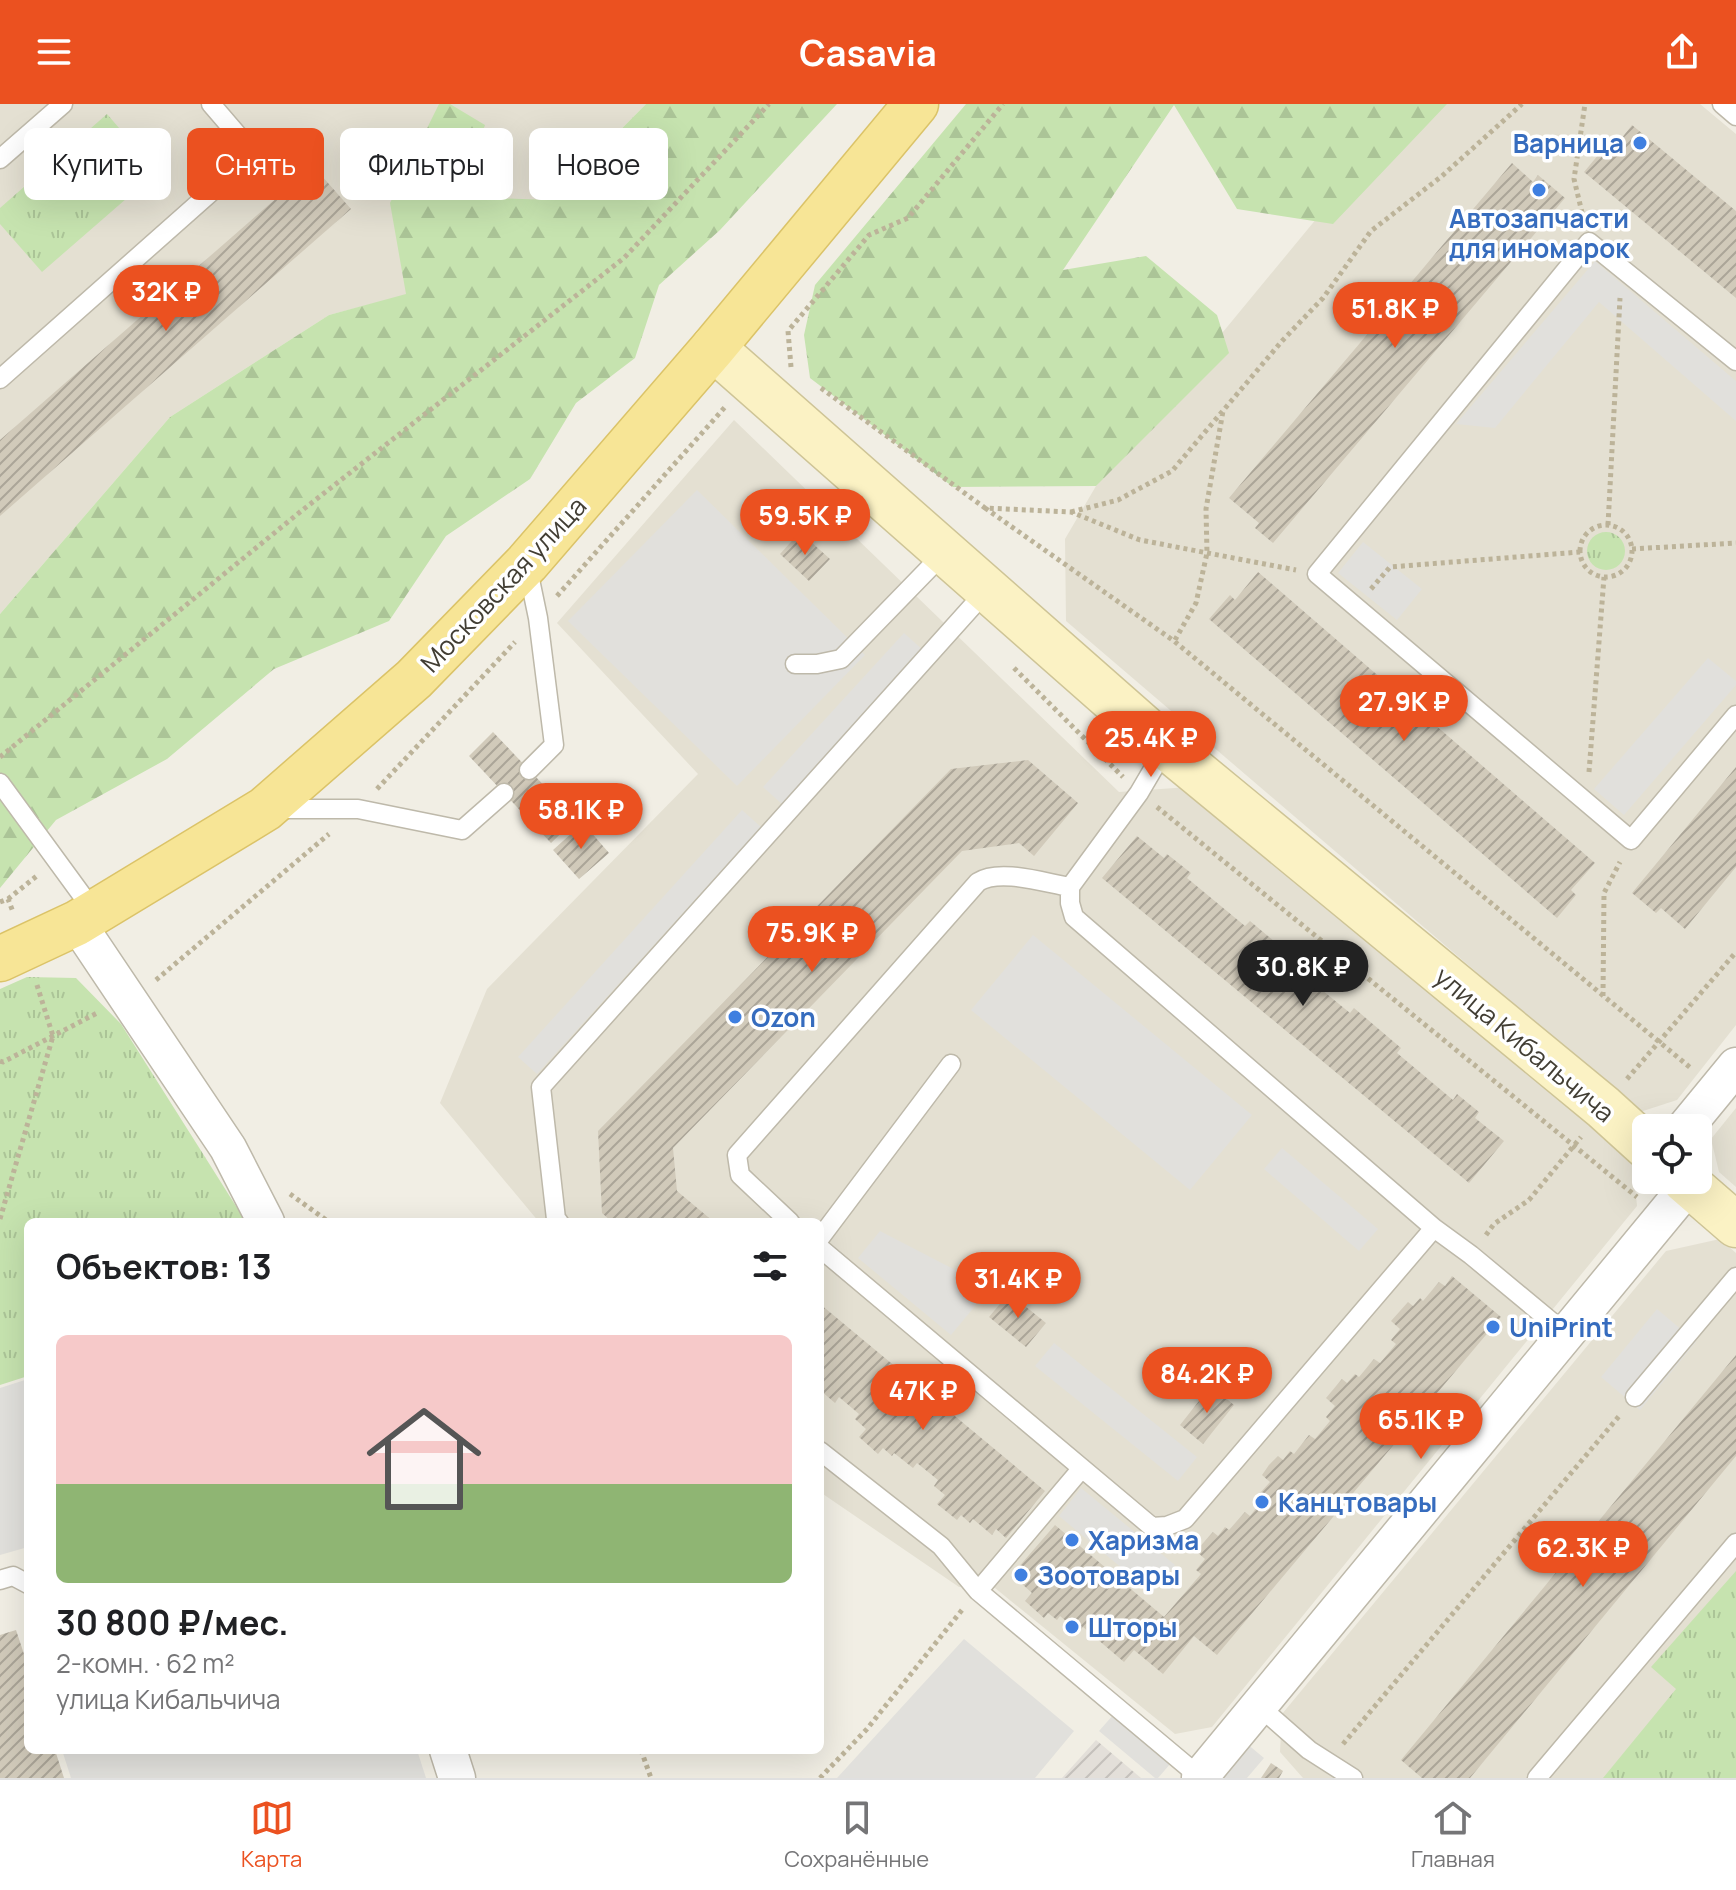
<!DOCTYPE html>
<html lang="ru">
<meta charset="utf-8">
<style>
body{margin:0;font-family:Manrope,sans-serif;background:#f6f6f6;color:#202124;height:100vh;display:flex;flex-direction:column;font-size:30px;white-space:nowrap}
*{box-sizing:border-box;margin:0}
p{font-size:26px;color:#757577}
.icon{flex:none;width:44px;height:44px;fill:none;stroke:currentColor;stroke-width:2;stroke-linecap:round;stroke-linejoin:round}
.map{position:relative;flex:1;overflow:hidden}
.details{position:absolute;left:24px;top:1114px;width:800px;height:536px;display:flex;flex-direction:column;background:#fff;border-radius:12px;box-shadow:0 8px 32px #0002}
.details>*{flex:none}
.top-card{position:absolute;left:24px;top:24px;width:800px;height:72px;display:flex;gap:16px}
.buttons{position:absolute;left:1632px;top:1010px;display:grid;gap:16px}
.buttons a{display:grid;place-items:center;width:80px;height:80px;border-radius:12px;background:#fff;box-shadow:0 8px 32px #0002;font-size:40px}
.price{position:absolute;translate:-50% -68px;padding:0 18px;border-radius:28px;background:#eb5120;color:#fff;font-size:26px;line-height:52px;filter:drop-shadow(0 2px 4px #0008)}
.price::after{content:'';position:absolute;left:50%;top:48px;width:24px;height:18px;margin-left:-12px;background:inherit;clip-path:polygon(0 0,100% 0,50% 100%)}
.price.current{background:#222;color:#fff}
ul{padding:0;list-style:none}
li{display:grid;align-content:center;gap:16px;height:424px;padding:0 32px}
li+li{border-top:2px solid #e0e0e0}
li span{display:grid;place-items:center;height:248px;border-radius:12px;color:#555}
li>.icon{margin-inline-start:auto}
span .icon{width:144px;height:144px;fill:#fffc;stroke-width:1}
li b{font-size:34px}
h2{display:flex;justify-content:space-between;align-items:center;height:96px;padding:0 32px;font-size:34px}
.pill{padding:0 28px;border-radius:12px;background:#fff;box-shadow:0 8px 32px #0002;font-size:28px;line-height:72px}
.pill.current{background:#eb5120;color:#fff}
header{display:flex;justify-content:space-between;align-items:center;height:104px;padding:0 32px;background:#eb5120;color:#fff;font-size:36px;font-weight:700}
.dock{display:flex;justify-content:space-around;align-items:center;height:112px;border-top:2px solid #e0e0e0;background:#fff;font-size:22px;color:#757577}
.dock a{display:grid;justify-items:center;gap:4px}
.dock .current{color:#eb5120}
.map>svg:first-child{display:block}
.residential{fill:#e4e0d2}
.industrial{fill:url(#industrial-furrows)}
.grass{fill:url(#grass-tufts)}
.forest{fill:url(#forest-firs)}
.parking{fill:#e1e0dc}
.building{fill:url(#building-hatch)}
.lines{fill:none;stroke-linecap:round;stroke-linejoin:round}
.lane-casing{stroke:#beb9aa;stroke-width:21}
.street-casing{stroke:#beb9aa;stroke-width:39}
.secondary-casing{stroke:#cec496;stroke-width:47}
.primary-casing{stroke:#dbc368;stroke-width:47}
.path{stroke:#bcb399;stroke-width:5;stroke-dasharray:4 4;stroke-linecap:butt}
.lane{stroke:#fff;stroke-width:18}
.street{stroke:#fff;stroke-width:36}
.secondary{stroke:#fbf2c4;stroke-width:44}
.primary{stroke:#f7e596;stroke-width:44}
.shop-dot{fill:#3f7fe0;stroke:#fff;stroke-width:3}
.labels{text-anchor:middle;dominant-baseline:central;stroke-width:7;stroke-linejoin:round;paint-order:stroke}
.shop-label{font-size:26px;font-weight:bold;fill:#366cbe;stroke:#fff;text-anchor:start}
.street-label{font-size:26px;fill:#423e34;stroke:#fff}
</style>
<header><svg class="icon" aria-label="menu" viewBox="0 0 24 24"><path d="M4 6h16M4 12h16M4 18h16"/></svg>Casavia<svg class="icon" aria-label="share" viewBox="0 0 24 24"><path d="M12 15V3M7 8l5-5 5 5M5 13v7h14v-7"/></svg></header>
<div class="map">
<svg width="1736" height="1674" viewBox="0 0 1736 1674">
<defs>
<pattern id="industrial-furrows" width="10" height="10" patternUnits="userSpaceOnUse" patternTransform="scale(2)"><rect width="10" height="10" fill="#e3dfd9"/><path d="M-1 1l2-2M0 10L10 0M9 11l2-2" fill="none" stroke="#c4c0bb"/></pattern>
<pattern id="grass-tufts" width="24" height="20" patternUnits="userSpaceOnUse" patternTransform="scale(2)"><rect width="24" height="20" fill="#c6e3af"/><path d="M3 7l-1-3M5 7V3M7 7l1-3M15 17l-1-3M17 17v-4M19 17l1-3" fill="none" stroke="#abc497"/></pattern>
<pattern id="forest-firs" width="22" height="20" patternUnits="userSpaceOnUse" patternTransform="scale(2)"><rect width="22" height="20" fill="#c6e3af"/><path d="M5 1l3.5 6h-7zM16 11l3.5 6h-7z" fill="#abc497"/></pattern>
<pattern id="building-hatch" width="6" height="6" patternUnits="userSpaceOnUse" patternTransform="scale(2)"><rect width="6" height="6" fill="#d1caba"/><path d="M-1 1l2-2M0 6l6-6M5 7l2-2" fill="none" stroke="#aba598"/></pattern>
</defs>
<rect width="100%" height="100%" fill="#f1eee4"/>
<path class="residential" d="M0 0H646L551 96 406 191 329 211 170 313 0 510Z
M1411 0H1700L1736 30V921L1677 996 1640 1008 1066 517 1065 435 1096 382Z
M734 316 1119 688 1189 683 1632 1049 1637 1102 1212 1623 1175 1630 995 1484 959 1483 820 1388V1118H539L440 999 487 885 698 670 557 519Z
M1736 1004V1083L1719 1068 1711 1035Z
M1720 1135 1736 1149V1674H1303L1280 1648 1282 1610 1666 1147Z"/>
<path class="industrial" d="M1096 1636 1141 1674H1062Z"/>
<path class="grass" d="M107 10 157 68 42 168 0 120V104Z
M1587 447a19 19 0 1 1 38 0a19 19 0 1 1-38 0Z
M27 873 76 874 121 920 246 1118H28V1272L0 1281V885Z
M1736 1467V1674H1603L1676 1585 1651 1563Z"/>
<path class="forest" d="M439 0H450L485 21 473 56 491 94 551 96 646 0H837L720 126 659 181 635 254 576 299 530 375 446 432 389 517 274 565 167 655 56 716 0 784V510L170 313 329 211 406 190 390 99Z
M966 0H1447L1333 120 1237 105 1174 1 1063 166 1146 152 1217 211 1229 249 1096 382 953 383 810 274 804 231 815 181Z"/>
<path class="parking" d="M1595 157 1736 277V317L1599 198 1495 324 1456 320Z
M697 386 865 551 737 682 568 517Z
M1363 438 1422 485 1397 516 1338 469Z
M904 529 924 547 783 701 763 683Z
M1708 554 1736 577V581L1624 711 1594 685Z
M742 706 761 723 537 970 518 953Z
M1033 831 1252 1011 1190 1086 971 906Z
M1282 1044 1378 1125 1359 1147 1264 1065Z
M880 1127 990 1184 951 1231 858 1154Z
M1657 1205 1696 1238 1640 1306 1601 1273Z
M1054 1239 1197 1353 1178 1377 1035 1262Z
M28 1275V1443L0 1451V1284Z
M1081 1384 1175 1461 1152 1489 1059 1412Z
M964 1535 1074 1627 1035 1674H837Z
M1114 1610 1171 1659 1158 1674H1155L1099 1627Z
M1246 1639 1264 1654 1247 1674H1218Z
M62 1646H417L426 1674H71Z"/>
<path class="building" d="M1632 21 1736 107V194L1584 68 1604 44 1610 49Z
M1512 59 1533 78 1538 71 1565 94 1273 439 1255 424 1259 419 1229 394Z
M313 62 351 105 0 412V336Z
M800 428 830 455 809 477 780 450Z
M1258 468 1595 759 1571 786 1576 791 1557 814 1209 515 1230 491 1235 496Z
M493 628 576 715 551 739 469 652Z
M1028 656 1078 699 1034 752 1019 739 962 747 673 1044 677 1087 714 1118H612L602 1109 598 1027 951 665Z
M1736 663V763L1685 825 1661 804 1656 809 1632 789Z
M583 719 609 749 579 775 553 746Z
M1137 732 1164 754 1167 750 1191 769 1187 774 1245 822 1250 817 1294 854 1289 859 1350 909 1354 904 1401 944 1397 949 1453 996 1457 990 1479 1008 1475 1014 1504 1037 1469 1079 1102 774Z
M1452 1172 1501 1213 1217 1551 1194 1532 1163 1570 1134 1546 1124 1558 1083 1523 1079 1528 1060 1512 1057 1516 1048 1509 1044 1514 1025 1497 1032 1489 1021 1479 1025 1474 1016 1466 1055 1421 1164 1513 1201 1470 1196 1466 1205 1455 1196 1447 1213 1428 1218 1432 1225 1423 1229 1426 1245 1408 1250 1412 1265 1393 1260 1389 1270 1378 1262 1371 1269 1361 1278 1352 1283 1356 1290 1347 1294 1350 1309 1331 1315 1335 1330 1317 1326 1313 1335 1302 1326 1294 1342 1275 1347 1279 1355 1270 1359 1273 1374 1255 1380 1259 1396 1240 1391 1236 1400 1225 1391 1217 1408 1198 1413 1202 1420 1194 1423 1197 1439 1178 1445 1182Z
M1009 1189 1046 1219 1026 1243 989 1213Z
M820 1200 1045 1387 1006 1434 996 1425 992 1431 973 1415 970 1419 961 1411 957 1416 937 1400 945 1391 934 1382 938 1376 917 1359 913 1364 894 1349 892 1352 883 1344 878 1350 859 1333 866 1325 855 1315 859 1310 839 1293 835 1299 820 1286Z
M1736 1251V1352L1470 1674H1422L1401 1656Z
M1211 1282 1234 1301 1203 1340 1180 1321Z
M16 1526 28 1562V1646H55L64 1674H0V1531Z
M1271 1659 1283 1667 1279 1674H1261Z"/>
<g class="lines">
<defs>
<path id="lane" d="M1722 0 1736 12
M0 55 63 0
M1736 257 1589 138 1317 470 1631 736 1736 611
M0 275 254 50 211 0
M527 461 538 514 554 641 529 666
M795 560H817L841 555 945 448
M1166 643 1139 689 1070 783V799L1074 813 1434 1124
M0 679 95 809
M276 705H358L462 726 504 689
M559 1118 556 1115 541 983 987 486
M790 1118 740 1071 737 1051 978 778C1000 764 1045 779 1070 783
M820 1134 951 960
M820 1144 1152 1423 1167 1422 1185 1415 1434 1124 1471 1151 1565 1229
M1635 1293 1736 1173
M820 1347 941 1442 978 1487 1200 1673
M0 1476 13 1472 28 1480
M978 1487 1082 1364
M1259 1602 1309 1646 1353 1674
M1537 1674 1736 1439"/>
<path id="street" d="M77 819 228 1044 266 1118
M1685 1024 1736 962
M448 1646 457 1674
M1200 1673 1689 1081"/>
<path id="secondary" d="M713 244 1166 643 1603 1003 1646 1042
M1684 1076 1736 1121"/>
<path id="primary" d="M0 855 77 819 265 705 414 575 527 459 713 244 916 0"/>
</defs>
<use href="#lane" class="lane-casing"/>
<use href="#street" class="street-casing"/>
<use href="#secondary" class="secondary-casing"/>
<use href="#primary" class="primary-casing"/>
<path class="path" d="M1584 117 1574 75 1585 0
M791 263 788 227 869 131 908 114 1003 0
M821 284 985 404 1071 408 1140 436 1296 466
M985 404 1174 537 1692 965
M1071 408 1118 396 1172 367 1282 237 1323 194 1371 127 1442 72 1522 0
M1580 447a26 26 0 1 1 52 0a26 26 0 1 1-52 0Z
M1608 421 1620 194
M1632 445 1736 439
M1371 485 1390 463 1580 448
M557 492 726 302
M1175 536 1196 499 1207 449 1206 405 1223 307
M1014 564 1123 673
M0 653 300 408 624 154 769 0
M1589 668 1604 473
M377 685 515 538
M1157 703 1637 1093
M8 795 38 771
M0 798 8 795 13 808
M156 876 329 730
M1603 892 1604 789 1620 758
M0 957 3 958 99 908
M1627 975 1736 848
M290 1090 329 1118
M0 1115 53 932 36 878
M1486 1131 1494 1120 1529 1096 1581 1033
M1343 1640 1620 1311
M641 1646 651 1674
M820 1674 867 1625 962 1506"/>
<use href="#lane" class="lane"/>
<use href="#street" class="street"/>
<use href="#secondary" class="secondary"/>
<use href="#primary" class="primary"/>
</g>
<g class="shop-dot">
<circle cx="1640" cy="39" r="8"/>
<circle cx="1539" cy="86" r="8"/>
<circle cx="735" cy="913" r="8"/>
<circle cx="1493" cy="1223" r="8"/>
<circle cx="1262" cy="1398" r="8"/>
<circle cx="1072" cy="1436" r="8"/>
<circle cx="1021" cy="1471" r="8"/>
<circle cx="1072" cy="1523" r="8"/>
</g>
<g class="labels">
<g class="shop-label">
<text x="1624" y="39" text-anchor="end">Варница</text>
<text x="1539" y="114" text-anchor="middle">Автозапчасти<tspan x="1539" dy="30">для иномарок</tspan></text>
<text x="751" y="913">Ozon</text>
<text x="1509" y="1223">UniPrint</text>
<text x="1278" y="1398">Канцтовары</text>
<text x="1088" y="1436">Харизма</text>
<text x="1037" y="1471">Зоотовары</text>
<text x="1088" y="1523">Шторы</text>
</g>
<g class="street-label">
<text transform="translate(503 480) rotate(-47)">Московская улица</text>
<text transform="translate(1525 940) rotate(40)">улица Кибальчича</text>
</g>
</g>
</svg>
<div class="buttons">
<a><svg class="icon" aria-label="locate" viewBox="0 0 24 24"><circle cx="12" cy="12" r="6"/><path d="M12 2v4M12 18v4M2 12h4M18 12h4"/></svg></a>
</div>
<b class="price" style="left:166px;top:229px">32K ₽</b>
<b class="price" style="left:1395px;top:246px">51.8K ₽</b>
<b class="price" style="left:805px;top:453px">59.5K ₽</b>
<b class="price" style="left:1404px;top:639px">27.9K ₽</b>
<b class="price" style="left:1151px;top:675px">25.4K ₽</b>
<b class="price" style="left:581px;top:747px">58.1K ₽</b>
<b class="price" style="left:812px;top:870px">75.9K ₽</b>
<b class="price current" style="left:1303px;top:904px">30.8K ₽</b>
<b class="price" style="left:1018px;top:1216px">31.4K ₽</b>
<b class="price" style="left:1207px;top:1311px">84.2K ₽</b>
<b class="price" style="left:923px;top:1328px">47K ₽</b>
<b class="price" style="left:1421px;top:1357px">65.1K ₽</b>
<b class="price" style="left:1583px;top:1485px">62.3K ₽</b>
<div class="top-card">
<a class="pill">Купить</a>
<a class="pill current">Снять</a>
<a class="pill">Фильтры</a>
<a class="pill">Новое</a>
</div>
<section class="details">
<h2>Объектов: 13<svg class="icon" aria-label="filters" viewBox="0 0 24 24"><path d="M4 7h16M4 17h16"/><circle cx="9" cy="7" r="2"/><circle cx="15" cy="17" r="2"/></svg></h2>
<ul>
<li><span style="background:linear-gradient(#f6c9c9 60%,#8fb573 0)"><svg class="icon" aria-label="home" viewBox="0 0 24 24"><path d="M3 11l9-7 9 7M6 9v11h12V9"/></svg></span><div><b>30 800 ₽/мес.</b><p>2-комн. · 62 m²</p><p>улица Кибальчича</p></div></li>
</ul>
</section>
</div>
<nav class="dock">
<a class="current"><svg class="icon" aria-label="map" viewBox="0 0 24 24"><path d="M3 6l6-2 6 2 6-2v14l-6 2-6-2-6 2zM9 4v14M15 6v14"/></svg>Карта</a>
<a><svg class="icon" aria-label="saved" viewBox="0 0 24 24"><path d="M7 4h10v16l-5-4-5 4z"/></svg>Сохранённые</a>
<a><svg class="icon" aria-label="home" viewBox="0 0 24 24"><path d="M3 11l9-7 9 7M6 9v11h12V9"/></svg>Главная</a>
</nav>
